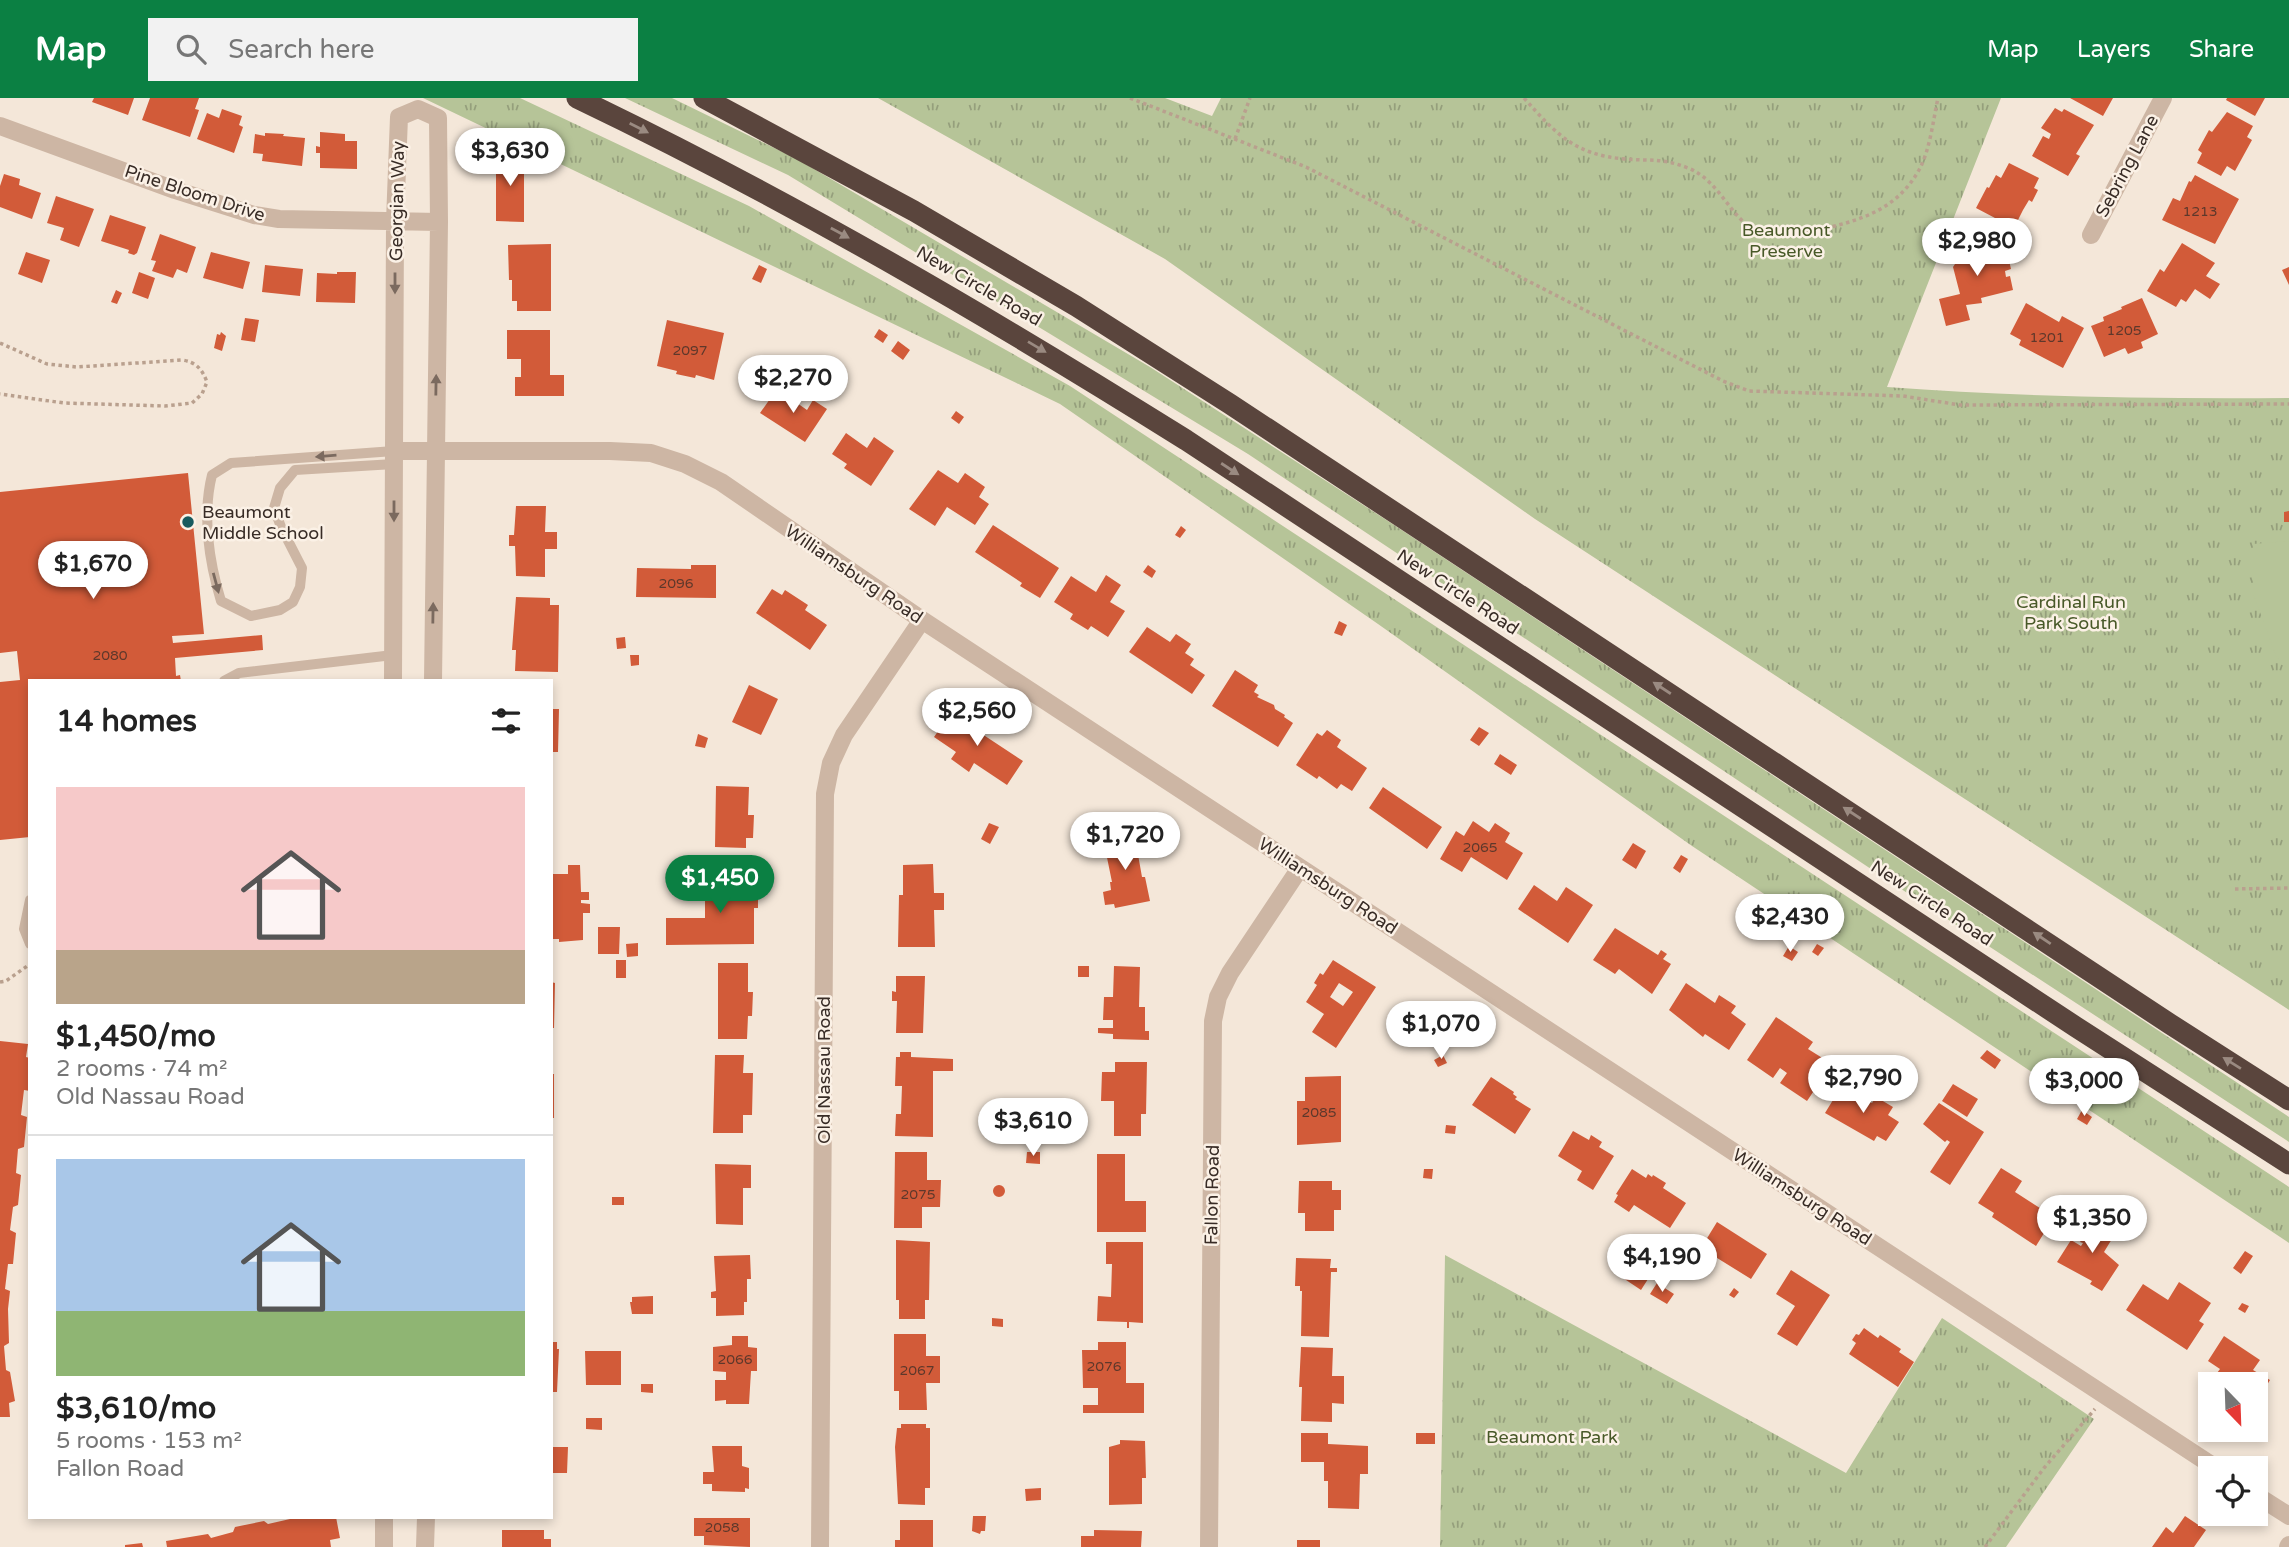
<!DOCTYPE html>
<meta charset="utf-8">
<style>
body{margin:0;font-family:"Varela Round",sans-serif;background:#f2f2f2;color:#222;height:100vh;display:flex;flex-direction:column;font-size:26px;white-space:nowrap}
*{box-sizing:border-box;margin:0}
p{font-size:23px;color:#767676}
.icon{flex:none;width:38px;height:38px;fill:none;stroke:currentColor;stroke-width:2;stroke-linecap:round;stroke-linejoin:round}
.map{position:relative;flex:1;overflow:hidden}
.panel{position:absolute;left:28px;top:581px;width:525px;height:840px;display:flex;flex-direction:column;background:#fff;border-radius:0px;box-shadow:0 4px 10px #0003}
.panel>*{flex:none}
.needle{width:46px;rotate:157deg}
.fabs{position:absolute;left:2198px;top:1274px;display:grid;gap:14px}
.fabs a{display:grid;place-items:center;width:70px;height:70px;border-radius:0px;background:#fff;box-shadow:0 4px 10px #0003;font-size:35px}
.price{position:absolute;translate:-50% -60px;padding:0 16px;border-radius:24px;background:#fff;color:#222;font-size:23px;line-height:46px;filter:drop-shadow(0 2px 4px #0008)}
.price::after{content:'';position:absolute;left:50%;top:42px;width:21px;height:16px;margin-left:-10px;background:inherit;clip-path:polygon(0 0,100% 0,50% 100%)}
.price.active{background:#0b8043;color:#fff}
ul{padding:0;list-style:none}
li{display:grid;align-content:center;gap:14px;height:371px;padding:0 28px}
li+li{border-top:2px solid #e0e0e0}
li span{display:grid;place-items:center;height:217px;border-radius:0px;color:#555}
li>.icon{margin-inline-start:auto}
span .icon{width:126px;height:126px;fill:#fffc;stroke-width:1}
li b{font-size:30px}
h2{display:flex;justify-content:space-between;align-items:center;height:84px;padding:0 28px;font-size:30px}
header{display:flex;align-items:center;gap:42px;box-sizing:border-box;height:98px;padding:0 35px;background:#0b8043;color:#fff}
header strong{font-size:33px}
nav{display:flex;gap:38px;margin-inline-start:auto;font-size:24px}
.search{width:490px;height:63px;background:#f2f2f2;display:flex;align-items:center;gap:18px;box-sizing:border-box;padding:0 24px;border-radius:0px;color:#767676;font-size:26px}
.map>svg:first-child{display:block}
.grass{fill:url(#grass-tufts)}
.pitch{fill:#b6c498}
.building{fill:#d25b39;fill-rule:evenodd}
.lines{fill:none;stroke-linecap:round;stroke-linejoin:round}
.path{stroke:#b9a08e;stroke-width:3.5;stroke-dasharray:3.5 3.5;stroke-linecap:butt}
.service{stroke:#cdb6a4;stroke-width:10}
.minor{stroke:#cdb6a4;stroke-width:18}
.motorway{stroke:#5a453d;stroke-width:21}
.oneway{fill:#9a8a81}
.oneway2{fill:#7b6a5f}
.poi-dot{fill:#185a5e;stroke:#fbf1e6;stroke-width:2.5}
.labels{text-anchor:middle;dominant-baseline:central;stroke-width:5;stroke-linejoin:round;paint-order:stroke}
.number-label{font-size:14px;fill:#5e382b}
.street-label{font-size:18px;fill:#382c26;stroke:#fbf1e6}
.park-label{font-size:18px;fill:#485928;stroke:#fbf1e6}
.poi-label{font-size:18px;fill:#382c26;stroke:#fbf1e6;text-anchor:start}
</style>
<header>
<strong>Map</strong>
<div class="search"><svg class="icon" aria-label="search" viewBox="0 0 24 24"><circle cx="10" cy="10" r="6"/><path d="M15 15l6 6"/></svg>Search here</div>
<nav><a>Map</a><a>Layers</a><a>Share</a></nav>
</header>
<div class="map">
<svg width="2289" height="1449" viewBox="0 0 2289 1449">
<defs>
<pattern id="grass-tufts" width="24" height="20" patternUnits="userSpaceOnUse" patternTransform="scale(1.75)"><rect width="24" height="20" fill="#b6c498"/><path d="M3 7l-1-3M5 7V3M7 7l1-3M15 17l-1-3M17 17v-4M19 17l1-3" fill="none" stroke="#959f7c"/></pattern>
</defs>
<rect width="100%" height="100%" fill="#f4e7d9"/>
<path class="grass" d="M423 0H520L749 108 1070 288 2289 1089V1145L1692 748 1378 526 1060 306Z
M625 0H672L797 61 1150 269 1391 425 2289 1019V1044L1892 785 1248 356 788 77Z
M878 0H1165L1212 18 1221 0H2001L1887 289C2021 299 2155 301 2289 300V912L1535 421 1165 161Z
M1445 1157 1846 1375 1942 1220 2094 1321 2006 1449H1440Z"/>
<path class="pitch" d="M2289 443V572L2276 558 2253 495V446Z"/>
<path class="building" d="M94 0H134L128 17 92 4Z
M150 0H199L195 11 199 12 190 39 142 22Z
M2070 0H2113L2103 18Z
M2227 0H2265L2255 18 2226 2Z
M2055 10 2062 14 2064 11 2094 27 2076 56 2080 58 2068 78 2032 58 2043 38 2049 41 2051 36 2041 30Z
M222 11 242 18 239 27 243 29 234 55 197 41 207 15 219 20Z
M2227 14 2253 28 2247 39 2252 42 2235 73 2227 68 2221 78 2197 65 2202 55 2198 52 2209 32 2212 34Z
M320 34 345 36V43H357V71L320 70V55H316V48L320 49Z
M265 35 284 36 283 38 305 40 302 68 262 63 263 56 253 55 255 36 265 38Z
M496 57H524V124L496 123Z
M2009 65 2039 80 2034 90 2038 92 2032 104 2029 102 2023 112 2014 130 1976 110 1987 89 1989 90 1996 77 2001 80Z
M4 76 20 81 19 87 41 95 32 121 0 109V88Z
M2195 77 2239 101 2215 146 2162 122 2173 100 2180 103 2189 83 2191 84Z
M56 98 94 111 79 149 60 142 64 130 47 125Z
M110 117 146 129 137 155 134 157 128 155 129 152 101 143Z
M160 136 196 149 187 175 177 171 173 180 152 173 156 163 151 162Z
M1999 138 2003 152 1999 154 2001 159 2008 158 2011 171 2005 173 2006 179 2010 178 2013 192 1981 200 1982 205 1966 207 1970 222 1946 228 1939 201 1960 196 1953 169 1957 163 1962 162 1958 148Z
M2182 145 2215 165 2206 178 2220 186 2210 201 2195 191 2186 204 2181 201 2176 209 2147 193 2160 171 2164 174Z
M551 146V213H517V203H512V182H509L508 147Z
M26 154 50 162 42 185 18 176Z
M211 154 250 164 243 191 203 180Z
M265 167 303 171 300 198 262 194Z
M759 167 767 171 761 185 752 181Z
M2289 169V187L2282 172Z
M139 174 155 180 148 201 132 195Z
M337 174H356L355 205 316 204 317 175 337 176Z
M116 192 122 195 117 206 111 204Z
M2142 200 2158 236 2141 244 2143 250 2128 256 2125 250 2104 259 2091 228 2104 223 2103 219 2122 211 2121 209Z
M2026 205 2059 224 2062 218 2084 230 2063 270 2019 247 2021 242 2010 236Z
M245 220 259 222 255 244 241 242Z
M667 222 724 235 714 282 696 277 695 280 676 276 677 273 657 268Z
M879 231 888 237 883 245 874 239Z
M507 232H550V277H564V298H515V279H521V261H507Z
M221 234 226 238 222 253 214 250 217 236 220 237Z
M898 243 910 252 903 262 891 253Z
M777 291 807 312 813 302 827 311 805 344 760 315Z
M956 313 964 319 959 326 951 320Z
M846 335 867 350 874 339 894 353 871 388 844 370 847 366 832 356Z
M938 372 958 385 965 375 985 389 979 399 989 406 975 427 947 409 935 428 909 411Z
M188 375 204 536 172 538 173 545 262 537 263 552 175 560 176 578 180 577 181 583H30V739L0 742V584L20 582 17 553 0 555V394Z
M516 408H546L545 434H557V451H545V479L516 478 515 448H509V437H514Z
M2289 413V424H2284V414Z
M993 427 1059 470 1040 500 1020 488 1022 485 975 454Z
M1181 428 1186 432 1180 440 1175 437Z
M691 467H716V500L636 499 637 470 691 471Z
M1148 467 1156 473 1152 480 1143 474Z
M1106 477 1121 487 1110 504 1125 513 1108 539 1091 528 1088 532 1070 521 1073 516 1054 504 1071 478 1096 494Z
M772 491 782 497 785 492 808 507 805 512 827 527 810 552 756 515Z
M516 499 550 500V507H559L558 574 515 573 516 552H512Z
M1339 523 1347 527 1342 538 1334 535Z
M1147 529 1170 544 1176 536 1191 546 1185 555 1194 561 1190 567 1205 577 1192 596 1129 554Z
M625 539 626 550 617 551 616 540Z
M630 557H639V567L631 568Z
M1235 572 1258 587 1254 594 1259 597 1257 599 1274 607 1275 611 1285 617 1284 619 1293 625 1278 649 1212 608Z
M749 587 778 601 761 637 732 624Z
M954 610 977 625 976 626 984 632 982 636 1023 663 1007 687 974 665 969 674 951 661 956 654 934 639Z
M551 611H559L558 654H551Z
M1479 629 1489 635 1479 648 1470 642Z
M1327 632 1341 642 1337 649 1367 670 1352 693 1341 686 1337 691 1319 678 1317 681 1296 667 1317 635 1322 638Z
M698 636 708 640 705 650 695 648Z
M1500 656 1517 667 1511 677 1494 666Z
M716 688 749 689 748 717H754L753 740H746V750L715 749Z
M1383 689 1442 729 1427 751 1369 710Z
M1473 723 1489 734 1495 725 1510 735 1505 744 1523 755 1507 782 1471 759 1462 774 1440 761 1456 733 1464 738Z
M989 725 999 729 990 746 981 741Z
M1134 734 1142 779H1145L1150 803 1115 810 1114 806 1105 807 1103 794 1111 792 1110 784H1112L1103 740Z
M1633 745 1646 753 1636 771 1622 762Z
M1681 757 1688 761 1680 775 1673 770Z
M933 766 934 795H944V812H934L935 849H898L899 797H903V767Z
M568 767H580L581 794H589V802H581V805L590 806V815H583V842L559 844V841H551V776H568Z
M720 775H754V796H758V810H754V846L666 847V820H705V784H720Z
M1534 787 1557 803 1566 789 1593 807 1568 845 1518 811Z
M598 829H620L619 856H598Z
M1615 830 1658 857 1661 852 1667 856 1663 861 1671 866 1652 896 1619 871 1615 876 1593 862Z
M638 845V858L627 859 626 846Z
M1817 846 1824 850 1818 858 1812 854Z
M1789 848 1798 854 1792 863 1783 858Z
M616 862H626V880H616Z
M1333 862 1376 889 1336 950 1312 934 1324 916 1306 904 1317 887 1314 885 1320 875 1323 877ZM1339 885 1353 894 1343 908 1330 899Z
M718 865H748V894H753L752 918H748L747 941H718Z
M1078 868H1089V879H1078Z
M1114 868 1140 869 1139 909H1145V933H1149V942L1113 941V936L1098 935V930H1113V922H1103L1104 899H1113Z
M896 878H925L923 935H896L897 903H892V893L896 894Z
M551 884 555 885 554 930H551Z
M1686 885 1715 905 1719 897 1736 908 1731 915 1746 926 1729 952 1705 936 1703 939 1669 912Z
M1776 919 1813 944 1808 951 1832 966 1807 1003 1780 985 1787 975 1780 970 1773 980 1747 962Z
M0 943 28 946 26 959 30 960V993L24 992 21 1017 27 1019 24 1049 18 1051 16 1075 21 1077 18 1107 13 1109 10 1132 16 1135 13 1166H8L5 1191 10 1193 8 1211 9 1245 4 1248 6 1272 10 1274 15 1303 9 1305 10 1319H0Z
M1987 952 2001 962 1995 971 1980 960Z
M900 954H911V959L953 961V973H933V1039L895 1038 896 1016H901L902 988H895L896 959H900Z
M715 957H744L743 975H753L752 1017H743V1035H713Z
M1443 957 1447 965 1438 969 1434 962Z
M1115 964H1147L1146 1016H1141V1038H1114V1003H1101L1102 974H1115Z
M551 976H554V1020H551Z
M1341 978V1044L1297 1047V1003H1305V979Z
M1491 979 1514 994 1513 996 1517 999 1515 1001 1531 1011 1515 1036 1472 1007Z
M1953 986 1978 1001 1967 1019 1942 1003Z
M1841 989 1858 1000 1860 998 1872 1005 1876 999 1893 1009 1888 1017 1899 1024 1886 1043 1877 1038 1874 1043 1825 1015Z
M1939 1005 1984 1034 1950 1087 1930 1074 1950 1044 1947 1042 1945 1044 1923 1026Z
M2082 1012 2092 1019 2087 1027 2077 1021Z
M1446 1027 1456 1028 1455 1036 1445 1035Z
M1573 1033 1589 1042 1591 1037 1602 1044 1599 1049 1614 1058 1593 1092 1577 1082 1582 1073 1558 1058Z
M895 1054H927V1082H941L940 1109H922V1130H894Z
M1027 1054H1040V1066L1026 1065Z
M1097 1056H1125V1103H1146V1134H1097Z
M715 1066 751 1067V1090H743V1127L716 1126Z
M2001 1070 2022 1083 2015 1094 2054 1119 2036 1148 1992 1119 1994 1115 1978 1105Z
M1424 1071H1433L1432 1081 1423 1080Z
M1632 1071 1646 1080 1648 1076 1652 1079 1653 1077 1666 1085 1663 1090 1686 1105 1670 1130 1634 1107 1629 1114 1614 1104 1618 1097 1616 1096Z
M1299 1083H1332V1092H1341V1112H1334V1133H1305V1115H1298Z
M993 1093a6 6 0 1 1 12 0a6 6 0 1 1-12 0Z
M612 1099H624V1107H612Z
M2102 1121 2118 1131 2104 1154 2119 1167 2102 1193 2090 1186 2092 1183 2057 1164 2071 1142 2081 1148 2083 1145 2080 1144 2093 1124 2099 1127Z
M1717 1124 1767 1156 1751 1181 1701 1150Z
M896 1142 930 1144 929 1202H925V1221H899V1202H896Z
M1106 1144H1143V1225L1129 1224V1230H1127V1224L1097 1223 1098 1198 1111 1199 1112 1166H1106Z
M1630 1149 1657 1167 1641 1192 1614 1174Z
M2245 1153 2253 1158 2241 1176 2233 1170Z
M750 1157 751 1181H747V1204H744V1217L716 1218V1200H711V1194L716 1193 714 1158Z
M1296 1160 1331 1161 1330 1170H1337V1174H1331L1329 1239 1301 1238 1302 1193H1300V1188H1295Z
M1791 1172 1830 1197 1797 1248 1777 1236 1795 1208 1776 1196Z
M2179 1184 2211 1205 2199 1223 2204 1226 2187 1252 2126 1212 2143 1186 2168 1202Z
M1657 1185 1674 1196 1667 1206 1650 1196Z
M1734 1190 1739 1194 1734 1200 1729 1197Z
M653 1198V1216H632L630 1204H632V1199Z
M2242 1205 2249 1208 2245 1215 2238 1211Z
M992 1220 1003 1221V1229L992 1228Z
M1864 1230 1878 1240 1880 1237 1901 1251 1899 1254 1914 1264 1898 1289 1849 1256 1856 1245 1852 1242 1856 1236 1859 1237Z
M894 1236H926V1258H940V1285H926L927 1312H899V1293H894Z
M732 1238H748V1249L757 1250V1273H751L749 1306H726V1302L715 1303V1282H726V1274L713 1273V1249L732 1247Z
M2224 1238 2260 1262 2253 1272 2270 1282 2262 1295 2256 1291V1286L2245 1283 2243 1286 2231 1279 2229 1283 2217 1275 2220 1271 2208 1263Z
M551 1244H557V1251H559L557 1294H551Z
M1098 1244H1126V1285H1144V1315H1083V1307H1098V1290H1083L1082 1252H1098Z
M1301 1249 1333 1250 1332 1278H1344V1306L1332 1305V1324L1301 1323 1302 1289H1299Z
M585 1253H621V1287H586Z
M641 1286H653V1295L641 1294Z
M586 1320H602V1332L586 1331Z
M901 1326H926V1330H930V1390H925V1407L898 1406 895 1349 897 1330H901Z
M1301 1335H1328V1346L1368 1348V1376H1360L1359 1411 1328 1410V1383H1324V1364H1301Z
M1416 1335H1435V1346H1416Z
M1120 1342 1145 1343 1146 1380H1142V1406L1109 1407V1349L1120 1346Z
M712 1348H742V1368L749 1370V1391L745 1390V1394L712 1393V1386H703V1374H714Z
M551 1349H568L567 1375H551Z
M1041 1390V1402L1026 1403 1025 1391Z
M973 1418H986L985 1433H981L980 1436 972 1433Z
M2185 1418 2206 1432 2194 1449H2152L2166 1429 2173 1435Z
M291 1419H336L340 1440 330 1442 331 1449H167L166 1443 208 1436 211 1440 233 1434 235 1429 264 1423 268 1426 290 1421Z
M694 1420H750V1449L704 1447V1438H694Z
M900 1422H933V1449H895V1442H900Z
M502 1432H544V1441H551V1449H502Z
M1094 1432 1142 1433 1141 1449H1081V1438H1094Z
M1297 1442H1320V1449H1297Z
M142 1445 143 1449H125V1447Z"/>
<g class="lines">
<path class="path" d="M1130 0 1306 69 1723 283 1749 293 1903 298 1960 307 2289 306
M1524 0C1556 36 1575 57 1625 61 1650 63 1663 60 1688 70 1721 83 1731 123 1758 133 1777 141 1803 135 1822 131 1862 122 1897 111 1919 72 1930 52 1933 23 1938 0
M1235 41 1250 0
M0 245 47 266 77 269 182 262C196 264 202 271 207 284L202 296 192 305 165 308 64 305 0 296
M2235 791 2289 790
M0 884 6 883 30 866
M1985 1449 2044 1370 2095 1311"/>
<path class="service" d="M394 353 231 365 212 377C202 417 209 464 221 503L251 518 280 512 293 504 300 489 302 470 281 429 274 410 280 390 295 372 394 366
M224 583 239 575 393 557
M30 802 24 831 30 846"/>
<path class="minor" d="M0 28 175 92 254 117 279 121 439 124
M2091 137 2163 0
M394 353H610L651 355 685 366 721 384 922 522 2216 1370
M393 583 395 123 399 19 418 11 438 20 439 124 433 583
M2256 1397 2289 1418
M384 1449V1419
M425 1449 426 1419
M820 1449 825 696 831 665 844 637 922 522
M1209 1449 1213 923 1218 899 1230 875 1300 770
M2288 1449 2289 1447"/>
<path class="motorway" d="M577 0C788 101 988 218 1186 342L2076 929 2289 1066
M704 0 914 113 1076 208 1230 306 2170 926 2289 1002"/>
</g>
<defs><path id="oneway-solid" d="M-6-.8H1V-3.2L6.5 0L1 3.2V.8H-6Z" transform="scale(1.75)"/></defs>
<g class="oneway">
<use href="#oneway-solid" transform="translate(639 30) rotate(27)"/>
<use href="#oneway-solid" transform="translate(840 135) rotate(29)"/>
<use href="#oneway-solid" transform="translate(1037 249) rotate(31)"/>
<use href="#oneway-solid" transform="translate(1230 371) rotate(33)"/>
<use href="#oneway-solid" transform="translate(1662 590) rotate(-147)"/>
<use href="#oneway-solid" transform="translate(1852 715) rotate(-147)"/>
<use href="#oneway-solid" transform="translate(2042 840) rotate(-146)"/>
<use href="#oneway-solid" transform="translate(2232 965) rotate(-148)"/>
</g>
<g class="oneway2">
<use href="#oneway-solid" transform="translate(395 185) rotate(90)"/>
<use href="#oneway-solid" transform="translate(436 287) rotate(-89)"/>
<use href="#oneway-solid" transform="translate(326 358) rotate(175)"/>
<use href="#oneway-solid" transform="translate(394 413) rotate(90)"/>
<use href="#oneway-solid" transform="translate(216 485) rotate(75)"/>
<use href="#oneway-solid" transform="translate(433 515) rotate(-89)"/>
</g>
<circle class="poi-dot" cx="188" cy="424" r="7"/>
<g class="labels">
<g class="number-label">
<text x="2200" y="113">1213</text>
<text x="2124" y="232">1205</text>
<text x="2047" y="239">1201</text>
<text x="690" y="252">2097</text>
<text x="676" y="485">2096</text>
<text x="110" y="557">2080</text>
<text x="1480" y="749">2065</text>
<text x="1319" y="1014">2085</text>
<text x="918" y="1096">2075</text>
<text x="735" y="1261">2066</text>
<text x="1104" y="1268">2076</text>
<text x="917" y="1272">2067</text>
<text x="722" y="1429">2058</text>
</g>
<g class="street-label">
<text transform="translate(2127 68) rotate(-62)">Sebring Lane</text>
<text transform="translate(195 95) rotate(18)">Pine Bloom Drive</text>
<text transform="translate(397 103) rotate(-89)">Georgian Way</text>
<text transform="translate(979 188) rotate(30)">New Circle Road</text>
<text transform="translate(854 476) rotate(34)">Williamsburg Road</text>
<text transform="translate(1458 494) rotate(33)">New Circle Road</text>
<text transform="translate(1328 788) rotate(33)">Williamsburg Road</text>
<text transform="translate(1932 805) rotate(33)">New Circle Road</text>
<text transform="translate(824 972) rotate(-90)">Old Nassau Road</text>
<text transform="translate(1212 1097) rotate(-89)">Fallon Road</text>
<text transform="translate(1802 1099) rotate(33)">Williamsburg Road</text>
</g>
<g class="park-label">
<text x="1786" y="132">Beaumont<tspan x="1786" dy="21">Preserve</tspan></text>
<text x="2071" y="504">Cardinal Run<tspan x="2071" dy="21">Park South</tspan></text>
<text x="1552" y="1339">Beaumont Park</text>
</g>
<g class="poi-label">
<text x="202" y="414">Beaumont<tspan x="202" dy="21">Middle School</tspan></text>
</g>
</g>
</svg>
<div class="fabs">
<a><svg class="needle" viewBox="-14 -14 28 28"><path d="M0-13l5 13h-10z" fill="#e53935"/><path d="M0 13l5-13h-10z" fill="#767676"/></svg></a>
<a><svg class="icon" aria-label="locate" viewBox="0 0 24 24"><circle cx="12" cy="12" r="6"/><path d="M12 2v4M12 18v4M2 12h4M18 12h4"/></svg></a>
</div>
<b class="price" style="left:510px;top:90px">$3,630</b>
<b class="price" style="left:1977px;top:180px">$2,980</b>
<b class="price" style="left:793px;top:317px">$2,270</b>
<b class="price" style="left:93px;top:503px">$1,670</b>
<b class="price" style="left:977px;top:650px">$2,560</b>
<b class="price" style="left:1125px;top:774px">$1,720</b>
<b class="price active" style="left:720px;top:817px">$1,450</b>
<b class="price" style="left:1790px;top:856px">$2,430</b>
<b class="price" style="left:1441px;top:963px">$1,070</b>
<b class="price" style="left:1863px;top:1017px">$2,790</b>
<b class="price" style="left:2084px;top:1020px">$3,000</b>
<b class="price" style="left:1033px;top:1060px">$3,610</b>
<b class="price" style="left:2092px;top:1157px">$1,350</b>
<b class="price" style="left:1662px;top:1196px">$4,190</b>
<section class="panel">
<h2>14 homes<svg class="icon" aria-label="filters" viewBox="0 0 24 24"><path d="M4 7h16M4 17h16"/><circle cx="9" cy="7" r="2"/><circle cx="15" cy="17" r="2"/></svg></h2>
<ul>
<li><span style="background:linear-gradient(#f6c9c9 75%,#b9a48a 0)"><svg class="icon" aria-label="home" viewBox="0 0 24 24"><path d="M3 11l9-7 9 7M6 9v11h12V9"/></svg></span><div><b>$1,450/mo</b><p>2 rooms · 74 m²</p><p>Old Nassau Road</p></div></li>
<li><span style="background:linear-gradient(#a9c7e8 70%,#8fb573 0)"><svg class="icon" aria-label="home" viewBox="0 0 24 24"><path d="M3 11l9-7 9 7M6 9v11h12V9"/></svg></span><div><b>$3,610/mo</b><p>5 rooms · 153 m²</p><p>Fallon Road</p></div></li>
</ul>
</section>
</div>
